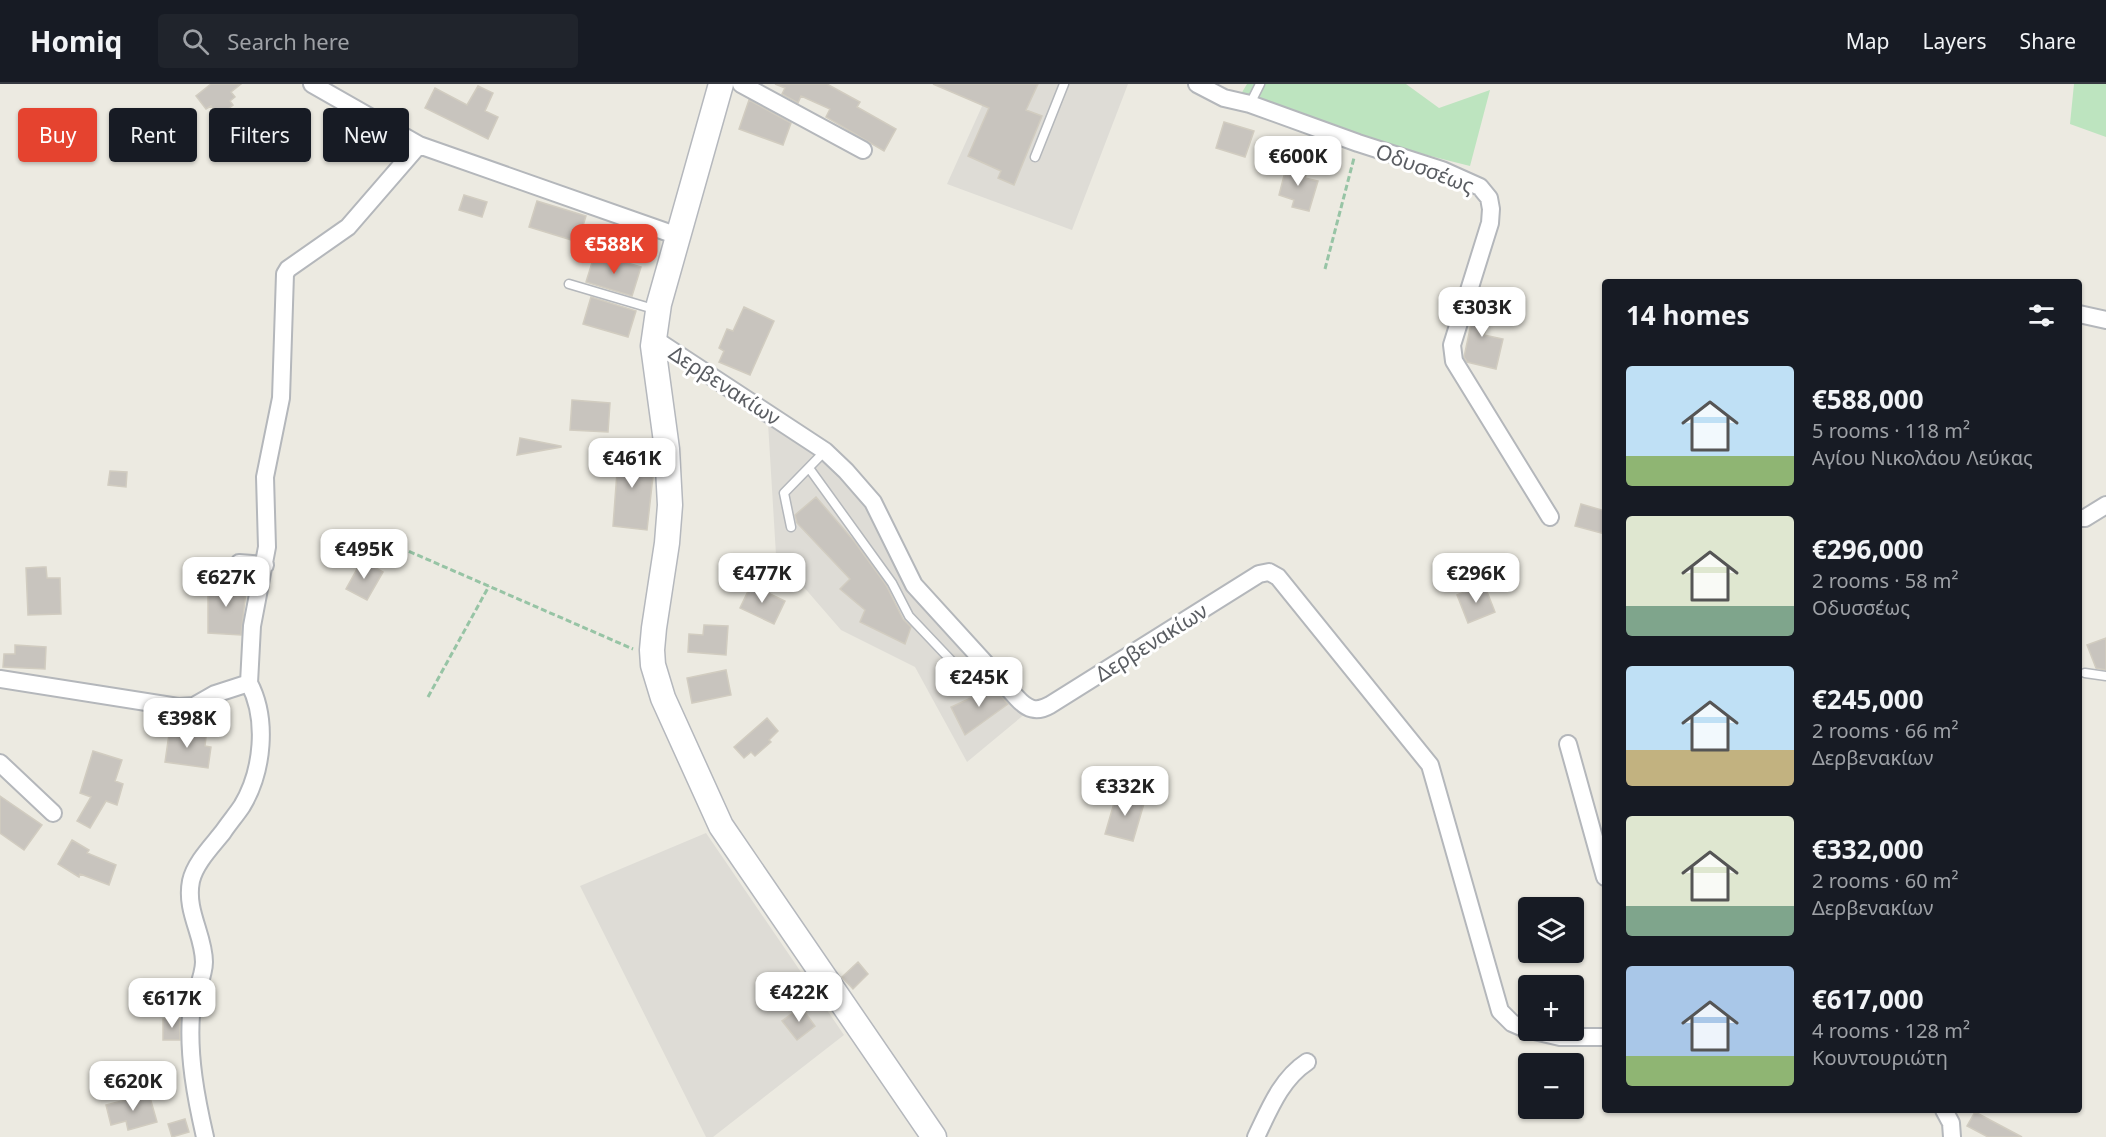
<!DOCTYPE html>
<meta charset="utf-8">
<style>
body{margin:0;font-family:"Noto Sans",sans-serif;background:#20242c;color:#f1f3f6;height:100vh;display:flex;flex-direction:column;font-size:22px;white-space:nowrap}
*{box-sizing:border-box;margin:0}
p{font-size:20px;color:#9ea1a6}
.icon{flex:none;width:33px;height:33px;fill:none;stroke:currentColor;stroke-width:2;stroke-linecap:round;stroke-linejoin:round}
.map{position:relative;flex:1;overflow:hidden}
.panel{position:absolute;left:1602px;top:195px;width:480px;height:834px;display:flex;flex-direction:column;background:#171b24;border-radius:6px;box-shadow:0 2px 4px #0004}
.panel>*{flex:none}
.banner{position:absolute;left:18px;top:24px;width:570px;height:54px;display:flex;gap:12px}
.tools{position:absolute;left:1518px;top:813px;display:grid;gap:12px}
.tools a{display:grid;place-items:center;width:66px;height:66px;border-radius:6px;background:#171b24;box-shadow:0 2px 4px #0004;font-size:30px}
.price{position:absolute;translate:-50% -51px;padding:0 14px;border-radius:12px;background:#fff;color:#222;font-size:20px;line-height:39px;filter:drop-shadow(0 2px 3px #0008)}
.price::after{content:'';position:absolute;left:50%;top:36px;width:18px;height:14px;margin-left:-9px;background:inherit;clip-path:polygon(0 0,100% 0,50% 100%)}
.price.on{background:#e5432f;color:#fff}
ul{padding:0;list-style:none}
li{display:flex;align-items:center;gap:18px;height:150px;padding:0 24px}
li span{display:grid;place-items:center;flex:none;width:168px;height:120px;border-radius:6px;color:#555}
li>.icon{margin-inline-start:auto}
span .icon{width:72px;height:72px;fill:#fffc;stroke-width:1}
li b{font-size:26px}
h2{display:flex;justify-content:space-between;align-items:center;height:72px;padding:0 24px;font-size:26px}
.pill{padding:0 21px;border-radius:6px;background:#171b24;box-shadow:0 2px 4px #0004;font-size:21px;line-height:54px}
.pill.on{background:#e5432f;color:#fff}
header{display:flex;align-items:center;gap:36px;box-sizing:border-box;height:84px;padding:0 30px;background:#171b24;border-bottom:2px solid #363941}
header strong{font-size:28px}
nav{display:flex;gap:33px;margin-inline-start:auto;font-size:21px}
.search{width:420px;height:54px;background:#20242c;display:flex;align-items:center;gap:15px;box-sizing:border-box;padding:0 21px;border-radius:6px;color:#9ea1a6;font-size:22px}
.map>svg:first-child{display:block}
.industrial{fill:#dedcd6}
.green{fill:#bde4bf}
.building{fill:#c8c4be;stroke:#d1ccc0;stroke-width:1.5}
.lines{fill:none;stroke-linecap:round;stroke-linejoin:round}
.lane-casing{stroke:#b4b7bb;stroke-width:11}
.street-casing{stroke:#b4b7bb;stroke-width:20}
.secondary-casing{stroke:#b5b8bd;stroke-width:27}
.path{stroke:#97c4a5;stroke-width:3;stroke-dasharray:6 3;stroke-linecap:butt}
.lane{stroke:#fff;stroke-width:8}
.street{stroke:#fff;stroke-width:16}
.secondary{stroke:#fff;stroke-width:24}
.labels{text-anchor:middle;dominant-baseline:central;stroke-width:6;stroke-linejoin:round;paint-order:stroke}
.street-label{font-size:21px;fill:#5a5d62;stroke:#fff}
</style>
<header>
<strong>Homiq</strong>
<div class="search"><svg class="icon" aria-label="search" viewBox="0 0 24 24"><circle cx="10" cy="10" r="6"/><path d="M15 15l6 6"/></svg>Search here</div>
<nav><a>Map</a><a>Layers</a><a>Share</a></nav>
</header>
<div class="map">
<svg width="2106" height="1053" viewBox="0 0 2106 1053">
<rect width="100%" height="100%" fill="#eceae1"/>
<path class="industrial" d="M992 0H1128L1072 146 947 100Z
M768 339 826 370 874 422 912 501 1026 629 967 678 915 583 841 546 776 471Z
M706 749 844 951 713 1053H706L580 802Z"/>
<path class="green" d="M1247 0H1406L1439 24 1490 6 1470 82 1347 51 1241 10Z
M2074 0H2106V53L2070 40Z"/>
<path class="building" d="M211 0H241L231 8 235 13 230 17 233 21 219 32 211 22 206 25 196 12Z
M775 0H827L860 18 857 23 896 45 884 67 826 33 830 25 801 12 798 19 782 10 785 4Z
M933 0H1038L1026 26 1042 32 1014 101 998 94 1001 87 968 72 989 24Z
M478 2 493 9 485 27 498 33 488 55 425 24 435 4 467 21Z
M749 16 791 39 783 61 739 45Z
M1224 38 1254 47 1245 73 1216 64Z
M1287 80 1308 86 1305 94 1318 97 1309 127 1292 123 1294 116 1279 111Z
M464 111 487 118 482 133 459 126Z
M537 117 586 132 578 158 529 143Z
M595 169 641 183 632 212 586 198Z
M591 213 636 227 628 253 583 240Z
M1478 214 1495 221 1484 251 1503 255 1496 285 1467 278 1464 273 1471 240H1470Z
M744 223 774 237 750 291 719 278 724 267 719 264 727 245 733 247Z
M572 316 610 319 608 348 570 346Z
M520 354 561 362V363L517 371Z
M619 361 644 364 643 374 648 375 647 391 653 392 647 446 613 442Z
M110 387 127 388 126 403 108 401Z
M816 413 854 457 886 501 903 535 911 543 905 560 860 538 865 526 840 505 850 495 797 439 795 431Z
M1581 420 1605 427V450L1575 442Z
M362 476 383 488 367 516 346 505Z
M43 483H46L47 494H60L61 530 28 531 26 484Z
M208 498 247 499 241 551 208 549Z
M1484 500 1495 528 1468 539 1457 511Z
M751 501 785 517 774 540 740 524Z
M704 541 728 542 726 571 688 568 689 550 703 551Z
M2106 554V586L2096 584 2087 561Z
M15 561 46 563 45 585 3 583 4 570H15Z
M726 586 731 611 692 619 687 594Z
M989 599 1008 620 965 651 951 623 973 613Z
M767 634 778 647 769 656 771 658 755 672 751 668 744 674 734 663Z
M170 643 184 645 183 650 206 653 205 662 211 663 208 684 165 678Z
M93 667 122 676 115 697 123 700 117 721 106 717 90 744 77 737 91 713 80 709Z
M1117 709 1145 716 1133 757 1105 750Z
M0 712 42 741 24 766 0 749Z
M72 756 89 766 87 769 116 781 109 801 80 790 79 793 58 780Z
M858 878 868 890 853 905 842 893Z
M801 923 815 942 797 956 782 937Z
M163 935H180V956H163Z
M149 1010 157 1038 128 1046 126 1037 111 1041 106 1021Z
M1975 1028 2022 1053H1988L1967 1042Z
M185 1035 189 1048 172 1053 168 1040Z"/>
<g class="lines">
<defs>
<path id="lane" d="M1250 20 1260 0
M1035 73 1064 0
M569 200 657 226
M809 384 892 499 909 532 964 590
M791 443 784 409 825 367
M2085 589 2106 592"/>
<path id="street" d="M312 0 419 61 678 152
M741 0 863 66
M1197 0 1224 14 1250 20 1358 59 1442 86 1480 103 1489 114 1491 125 1490 139 1452 261 1454 277 1550 433
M2079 230 2106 236
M653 254 825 367 846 387 873 418 914 501 1017 614C1027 625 1036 629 1050 621L1259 490 1269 488 1278 493 1430 681 1500 927 1512 939 1528 946
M2079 434H2085L2106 421
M239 479 265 481
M0 595 178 623 194 622 215 610 249 599
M249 599 252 542 267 463 265 393 281 314 285 190 288 185 348 143 419 61
M1568 660 1605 793
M0 679 53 729
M1530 946 1560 953H1605
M1944 1026 1951 1039 1952 1053
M205 1053C196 1014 188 972 191 931 193 913 204 894 204 878 204 851 185 827 191 797 195 779 212 762 223 748 229 739 236 731 242 722 263 687 268 635 249 599
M1256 1053C1269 1026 1281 995 1307 978"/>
<path id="secondary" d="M721 0 659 220 653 262 667 365 670 421 667 459 654 544 652 566 653 581 663 614 721 742 934 1053"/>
</defs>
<use href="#lane" class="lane-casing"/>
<use href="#street" class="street-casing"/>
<use href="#secondary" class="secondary-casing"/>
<path class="path" d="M1325 185 1354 74
M376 453 633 565
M428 613 489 502"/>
<use href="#lane" class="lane"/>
<use href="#street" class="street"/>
<use href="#secondary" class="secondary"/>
</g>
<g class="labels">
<g class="street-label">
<text transform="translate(1425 84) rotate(21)">Οδυσσέως</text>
<text transform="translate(725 301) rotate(33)">Δερβενακίων</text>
<text transform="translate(1151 558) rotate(-32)">Δερβενακίων</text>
</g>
</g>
</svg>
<div class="tools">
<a><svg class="icon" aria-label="layers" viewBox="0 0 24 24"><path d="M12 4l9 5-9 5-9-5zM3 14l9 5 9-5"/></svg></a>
<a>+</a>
<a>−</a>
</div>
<b class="price" style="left:1298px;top:103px">€600K</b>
<b class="price on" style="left:614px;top:191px">€588K</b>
<b class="price" style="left:1482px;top:254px">€303K</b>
<b class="price" style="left:632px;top:405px">€461K</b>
<b class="price" style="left:364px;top:496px">€495K</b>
<b class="price" style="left:762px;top:520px">€477K</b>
<b class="price" style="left:1476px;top:520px">€296K</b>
<b class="price" style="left:226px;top:524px">€627K</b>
<b class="price" style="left:979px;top:624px">€245K</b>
<b class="price" style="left:187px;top:665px">€398K</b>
<b class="price" style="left:1125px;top:733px">€332K</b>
<b class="price" style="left:799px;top:939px">€422K</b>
<b class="price" style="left:172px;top:945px">€617K</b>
<b class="price" style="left:133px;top:1028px">€620K</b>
<div class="banner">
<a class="pill on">Buy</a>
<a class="pill">Rent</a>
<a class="pill">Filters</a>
<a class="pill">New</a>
</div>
<section class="panel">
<h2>14 homes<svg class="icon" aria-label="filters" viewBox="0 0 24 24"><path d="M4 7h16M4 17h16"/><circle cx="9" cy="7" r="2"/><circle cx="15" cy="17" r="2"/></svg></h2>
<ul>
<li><span style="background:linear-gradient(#bfe0f5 75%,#8fb573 0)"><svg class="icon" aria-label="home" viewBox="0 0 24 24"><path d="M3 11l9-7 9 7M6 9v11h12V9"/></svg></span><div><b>€588,000</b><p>5 rooms · 118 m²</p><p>Αγίου Νικολάου Λεύκας</p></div></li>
<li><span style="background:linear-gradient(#dfe7d0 75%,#7fa58c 0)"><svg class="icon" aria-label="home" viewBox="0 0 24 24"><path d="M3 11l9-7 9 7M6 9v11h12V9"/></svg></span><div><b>€296,000</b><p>2 rooms · 58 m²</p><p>Οδυσσέως</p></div></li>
<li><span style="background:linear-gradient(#bfe0f5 70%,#c2b280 0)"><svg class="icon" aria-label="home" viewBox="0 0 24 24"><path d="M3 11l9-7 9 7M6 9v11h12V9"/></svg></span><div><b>€245,000</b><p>2 rooms · 66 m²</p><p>Δερβενακίων</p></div></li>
<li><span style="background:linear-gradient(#dfe7d0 75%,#7fa58c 0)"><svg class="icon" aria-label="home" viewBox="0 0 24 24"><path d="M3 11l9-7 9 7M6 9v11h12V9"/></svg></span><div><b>€332,000</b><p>2 rooms · 60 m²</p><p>Δερβενακίων</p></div></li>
<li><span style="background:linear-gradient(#a9c7e8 75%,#8fb573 0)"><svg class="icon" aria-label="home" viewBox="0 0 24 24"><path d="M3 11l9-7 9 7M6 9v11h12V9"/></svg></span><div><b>€617,000</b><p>4 rooms · 128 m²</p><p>Κουντουριώτη</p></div></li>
</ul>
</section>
</div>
